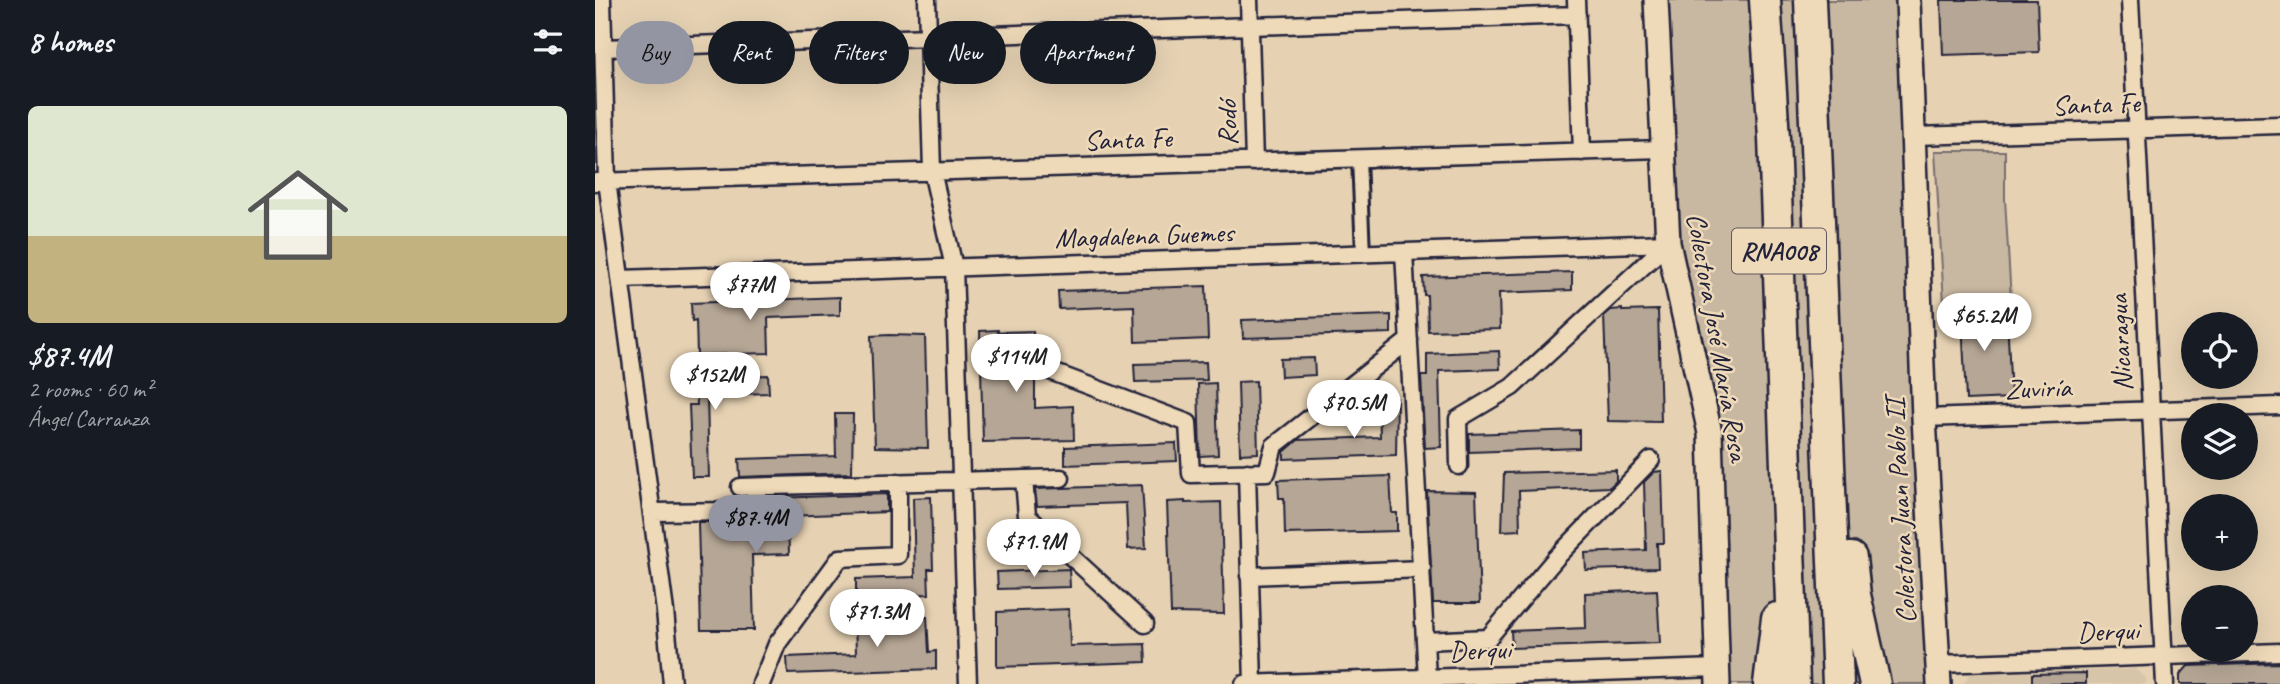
<!DOCTYPE html>
<meta charset="utf-8">
<style>
body{margin:0;font-family:Caveat,sans-serif;background:#20242c;color:#f1f3f6;height:100vh;display:flex;flex-direction:column;font-size:26px;white-space:nowrap}
*{box-sizing:border-box;margin:0}
p{font-size:23px;color:#9ea1a6}
.icon{flex:none;width:38px;height:38px;fill:none;stroke:currentColor;stroke-width:2;stroke-linecap:round;stroke-linejoin:round}
.map{position:relative;flex:1;overflow:hidden}
.panel{display:flex;flex-direction:column;background:#171b24;width:595px}
.panel>*{flex:none}
.guide{position:absolute;left:21px;top:21px;width:665px;height:63px;display:flex;gap:14px}
.tools{position:absolute;left:1586px;top:312px;display:grid;gap:14px}
.tools a{display:grid;place-items:center;width:77px;height:77px;border-radius:50%;background:#171b24;box-shadow:0 7px 28px #0002;font-size:35px}
.price{position:absolute;translate:-50% -60px;padding:0 16px;border-radius:24px;background:#fff;color:#222;font-size:23px;line-height:46px;filter:drop-shadow(0 2px 4px #0008)}
.price::after{content:'';position:absolute;left:50%;top:42px;width:21px;height:16px;margin-left:-10px;background:inherit;clip-path:polygon(0 0,100% 0,50% 100%)}
.price.selected{background:#9495a2;color:#111}
ul{padding:0;list-style:none}
li{display:grid;align-content:center;gap:14px;height:371px;padding:0 28px}
li+li{border-top:2px solid #363941}
li span{display:grid;place-items:center;height:217px;border-radius:10px;color:#555}
li>.icon{margin-inline-start:auto}
span .icon{width:126px;height:126px;fill:#fffc;stroke-width:1}
li b{font-size:30px}
h2{display:flex;justify-content:space-between;align-items:center;height:84px;padding:0 28px;font-size:30px}
.chip{padding:0 24px;border-radius:32px;background:#171b24;box-shadow:0 7px 28px #0002;font-size:24px;line-height:63px}
.chip.selected{background:#9495a2;color:#111}
main{display:flex;flex:1;min-height:0}
.map>svg:first-child{display:block}
.built{fill:#d7c5aa}
.green{fill:#c9b8a1;stroke:#766d6e;stroke-width:2}
.building{fill:#b5a695;stroke:#22223b;stroke-width:2}
.lines{fill:none;stroke-linecap:round;stroke-linejoin:round}
.pedestrian-casing{stroke:#22223b;stroke-width:18}
.minor-casing{stroke:#22223b;stroke-width:21}
.secondary-casing{stroke:#22223b;stroke-width:28}
.motorway-casing{stroke:#22223b;stroke-width:35}
.pedestrian{stroke:#eed9b8;stroke-width:12}
.minor{stroke:#eed9b8;stroke-width:16}
.secondary{stroke:#eed9b8;stroke-width:23}
.motorway{stroke:#eed9b8;stroke-width:30}
.labels{text-anchor:middle;dominant-baseline:central;stroke-width:5;stroke-linejoin:round;paint-order:stroke}
.shield{fill:#eed9b8;stroke:#5f5960;stroke-width:2}
.shield-label{font-size:26px;font-weight:bold;fill:#22223b}
.street-label{font-size:28px;fill:#22223b;stroke:#eed9b8}
</style>
<main>
<section class="panel">
<h2>8 homes<svg class="icon" aria-label="filters" viewBox="0 0 24 24"><path d="M4 7h16M4 17h16"/><circle cx="9" cy="7" r="2"/><circle cx="15" cy="17" r="2"/></svg></h2>
<ul>
<li><span style="background:linear-gradient(#dfe7d0 60%,#c2b280 0)"><svg class="icon" aria-label="home" viewBox="0 0 24 24"><path d="M3 11l9-7 9 7M6 9v11h12V9"/></svg></span><div><b>$87.4M</b><p>2 rooms · 60 m²</p><p>Ángel Carranza</p></div></li>
</ul>
</section>
<div class="map">
<svg width="1685" height="684" viewBox="0 0 1685 684">
<rect width="100%" height="100%" fill="#e6d2b3"/>
<filter id="ink" filterUnits="userSpaceOnUse"><feTurbulence type="fractalNoise" baseFrequency=".0143" numOctaves="2"/><feDisplacementMap in="SourceGraphic" scale="14" xChannelSelector="R" yChannelSelector="G"/><feConvolveMatrix kernelMatrix="1 2 1 2 8 2 1 2 1" color-interpolation-filters="sRGB"/></filter>
<g filter="url(#ink)">
<path class="built" d="M1540 669 1551 678V684H1369L1374 674Z"/>
<path class="green" d="M1061 0H1313L1344 684H1123L1115 433 1073 243Z
M1340 151H1410V199L1417 317 1350 320Z"/>
<path class="building" d="M1346 0H1442L1444 52 1348 55Z
M977 272V290L904 293 905 329 833 331 832 295H829L828 277Z
M611 286 613 339 540 342 539 306 464 309 463 291Z
M245 297V315L173 318 174 353 102 355 101 320 97 321 96 303Z
M1392 306V317L1412 316 1416 398 1371 400 1367 319 1350 320 1349 308Z
M1027 309V311L1063 310 1066 422 1013 421 1009 316 1016 310Z
M796 315V333L648 338 647 320Z
M403 330V332L438 331 439 355 432 357 429 366 431 372 440 376V408L478 406 479 440 388 442 385 331Z
M294 335 330 336 333 448 280 447 276 336Z
M904 351 905 369 844 371 846 447 830 448 826 376H832V354Z
M719 358 720 375 686 377 685 359Z
M611 362 612 380 540 382 539 364Z
M173 375 174 393 112 395 114 477H97L94 405H102L101 378Z
M661 381 663 453 645 454 643 382Z
M621 383 623 455 605 456 603 384Z
M784 398H802L801 455 689 459V452L703 440 785 437Z
M240 414H258L257 473 145 477 144 459 241 456Z
M984 430V448L874 452V434Z
M581 443 582 461 470 465V447Z
M1021 470V481L1015 487 924 491 925 530 907 531 909 473Z
M1067 471 1069 543H1062L1063 568 991 570 990 553 1051 550 1049 482 1059 472Z
M795 476 797 513H802V531L690 534 689 498H684L683 480Z
M547 485 551 548 533 549 531 503 442 506 440 489Z
M832 491 881 492 885 603H838Z
M292 494V512L193 516 194 554 157 555 159 630H106L103 522H145L156 518V521H182L181 498Z
M336 497 338 569H333L334 594 261 597V579L320 577 318 498Z
M590 501V503L626 502 629 614 576 613 572 502Z
M474 569 475 587 403 589 402 572Z
M1062 590 1065 643 917 648 916 631 991 628 990 593Z
M474 609 475 646 550 644 551 662 402 667V612Z
M332 617 334 652 341 651V669L193 674 192 657 261 654 260 619Z
M1685 663V684H1585V675L1593 666Z
M1491 673V684H1437V674Z"/>
<g class="lines">
<defs>
<path id="pedestrian" d="M764 158 768 254"/>
<path id="minor" d="M7 0 12 181 70 611 77 684
M332 0 337 171 359 267 373 684
M654 0 659 162
M981 0 987 152
M1535 0 1570 684
M8 48 982 15
M1319 136 1685 125
M0 182 1067 149
M809 252 832 678
M26 279 1073 243
M439 365 593 423 596 474 672 472 679 446 814 340
M1329 418 1685 406
M864 466 863 419 917 387 1073 243
M652 472 658 684
M429 479 432 516 550 624
M145 487 466 478
M57 512 145 511
M654 576 827 569
M830 641 893 638 961 558 1056 460
M1343 664 1685 652
M166 684 182 644 245 558 303 555V482
M649 684 1123 668"/>
<path id="secondary" d="M1061 0 1073 243 1115 433 1123 684
M1313 0 1329 418 1344 684"/>
<path id="motorway" d="M1170 0 1179 138 1199 684
M1215 0 1243 684
M1256 558 1260 595 1280 684
M1174 684 1182 618"/>
</defs>
<use href="#pedestrian" class="pedestrian-casing"/>
<use href="#minor" class="minor-casing"/>
<use href="#secondary" class="secondary-casing"/>
<use href="#motorway" class="motorway-casing"/>
<use href="#pedestrian" class="pedestrian"/>
<use href="#minor" class="minor"/>
<use href="#secondary" class="secondary"/>
<use href="#motorway" class="motorway"/>
</g>
</g>
<g class="labels">
<rect class="shield" x="1137" y="228.5" width="94" height="45" rx="5"/>
<g class="shield-label">
<text x="1184" y="251">RNA008</text>
</g>
<g class="street-label">
<text transform="translate(1501 104) rotate(-2)">Santa Fe</text>
<text transform="translate(632 123) rotate(-91)">Rodó</text>
<text transform="translate(533 139) rotate(-2)">Santa Fe</text>
<text transform="translate(549 235) rotate(-2)">Magdalena Guemes</text>
<text transform="translate(1123 337) rotate(80)">Colectora José María Rosa</text>
<text transform="translate(1525 343) rotate(-93)">Nicaragua</text>
<text transform="translate(1443 388) rotate(-2)">Zuviría</text>
<text transform="translate(1305 511) rotate(-93)">Colectora Juan Pablo II</text>
<text transform="translate(1513 631) rotate(-2)">Derqui</text>
<text transform="translate(885 650) rotate(-2)">Derqui</text>
</g>
</g>
</svg>
<div class="tools">
<a><svg class="icon" aria-label="locate" viewBox="0 0 24 24"><circle cx="12" cy="12" r="6"/><path d="M12 2v4M12 18v4M2 12h4M18 12h4"/></svg></a>
<a><svg class="icon" aria-label="layers" viewBox="0 0 24 24"><path d="M12 4l9 5-9 5-9-5zM3 14l9 5 9-5"/></svg></a>
<a>+</a>
<a>−</a>
</div>
<b class="price" style="left:155px;top:322px">$77M</b>
<b class="price" style="left:1389px;top:353px">$65.2M</b>
<b class="price" style="left:421px;top:394px">$114M</b>
<b class="price" style="left:120px;top:412px">$152M</b>
<b class="price" style="left:759px;top:440px">$70.5M</b>
<b class="price selected" style="left:161px;top:555px">$87.4M</b>
<b class="price" style="left:439px;top:579px">$71.9M</b>
<b class="price" style="left:282px;top:649px">$71.3M</b>
<div class="guide">
<a class="chip selected">Buy</a>
<a class="chip">Rent</a>
<a class="chip">Filters</a>
<a class="chip">New</a>
<a class="chip">Apartment</a>
</div>
</div>
</main>
